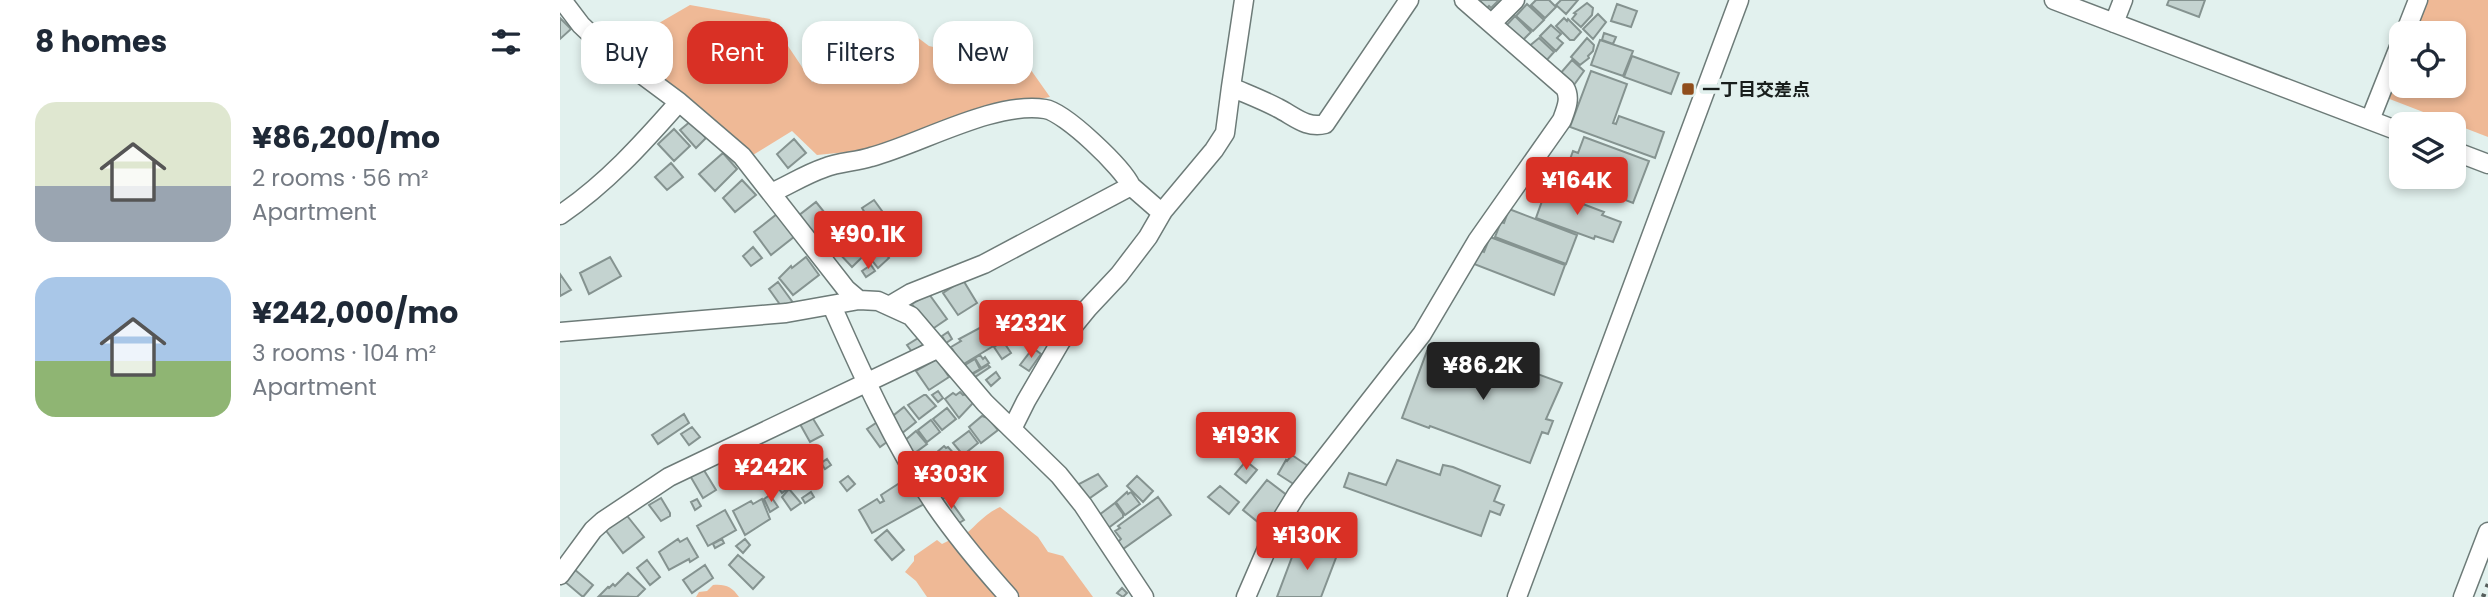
<!DOCTYPE html>
<meta charset="utf-8">
<style>
body{margin:0;font-family:Poppins,"Noto Sans JP",sans-serif;background:#f6f6f7;color:#1f2937;height:100vh;display:flex;flex-direction:column;font-size:26px;white-space:nowrap}
*{box-sizing:border-box;margin:0}
p{font-size:23px;color:#747a83}
.icon{flex:none;width:38px;height:38px;fill:none;stroke:currentColor;stroke-width:2;stroke-linecap:round;stroke-linejoin:round}
.map{position:relative;flex:1;overflow:hidden}
.drawer{display:flex;flex-direction:column;background:#fff;width:560px}
.drawer>*{flex:none}
.banner{position:absolute;left:21px;top:21px;width:665px;height:63px;display:flex;gap:14px}
.controls{position:absolute;left:1829px;top:21px;display:grid;gap:14px}
.controls a{display:grid;place-items:center;width:77px;height:77px;border-radius:14px;background:#fff;box-shadow:0 4px 10px #0003;font-size:35px}
.price{position:absolute;translate:-50% -60px;padding:0 16px;border-radius:7px;background:#d93025;color:#fff;font-size:23px;line-height:46px;filter:drop-shadow(0 2px 4px #0008)}
.price::after{content:'';position:absolute;left:50%;top:42px;width:21px;height:16px;margin-left:-10px;background:inherit;clip-path:polygon(0 0,100% 0,50% 100%)}
.price.active{background:#222;color:#fff}
ul{padding:0;list-style:none}
li{display:flex;align-items:center;gap:21px;height:175px;padding:0 35px}
li span{display:grid;place-items:center;flex:none;width:196px;height:140px;border-radius:21px;color:#555}
li>.icon{margin-inline-start:auto}
span .icon{width:84px;height:84px;fill:#fffc;stroke-width:1}
li b{font-size:30px}
h2{display:flex;justify-content:space-between;align-items:center;height:84px;padding:0 35px;font-size:30px}
.tag{padding:0 24px;border-radius:21px;background:#fff;box-shadow:0 4px 10px #0003;font-size:24px;line-height:63px}
.tag.active{background:#d93025;color:#fff}
main{display:flex;flex:1;min-height:0}
.map>svg:first-child{display:block}
.green{fill:#efb996}
.building{fill:#c4d3d0;stroke:#859390;stroke-width:2}
.lines{fill:none;stroke-linecap:round;stroke-linejoin:round}
.minor-casing{stroke:#6d7b78;stroke-width:21}
.minor{stroke:#fff;stroke-width:18}
.rail{stroke:#565e5c;stroke-width:4.5;stroke-dasharray:3.5 7;stroke-linecap:butt}
.poi-dot{fill:#904e1c;stroke:#e2f1ee;stroke-width:2.5}
.labels{text-anchor:middle;dominant-baseline:central;stroke-width:7;stroke-linejoin:round;paint-order:stroke}
.poi-label{font-size:18px;font-weight:bold;fill:#181e1c;stroke:#e2f1ee;text-anchor:start}
</style>
<main>
<section class="drawer">
<h2>8 homes<svg class="icon" aria-label="filters" viewBox="0 0 24 24"><path d="M4 7h16M4 17h16"/><circle cx="9" cy="7" r="2"/><circle cx="15" cy="17" r="2"/></svg></h2>
<ul>
<li><span style="background:linear-gradient(#dfe7d0 60%,#9aa5b1 0)"><svg class="icon" aria-label="home" viewBox="0 0 24 24"><path d="M3 11l9-7 9 7M6 9v11h12V9"/></svg></span><div><b>¥86,200/mo</b><p>2 rooms · 56 m²</p><p>Apartment</p></div></li>
<li><span style="background:linear-gradient(#a9c7e8 60%,#8fb573 0)"><svg class="icon" aria-label="home" viewBox="0 0 24 24"><path d="M3 11l9-7 9 7M6 9v11h12V9"/></svg></span><div><b>¥242,000/mo</b><p>3 rooms · 104 m²</p><p>Apartment</p></div></li>
</ul>
</section>
<div class="map">
<svg width="1928" height="597" viewBox="0 0 1928 597">
<rect width="100%" height="100%" fill="#e2f1ee"/>
<path class="green" d="M1865 0H1928V137L1827 98 1841 62V86H1894V33H1852Z
M130 5 210 19 252 82 322 45 336 28H345L369 46 382 49 389 43 399 42 424 77 461 56 490 97 431 108 317 149 257 155 232 131 193 155 130 100 89 70 79 48 99 23Z
M440 507 478 537 488 552 503 556 533 597H367L356 581 345 572 354 561V556L377 540 382 544 390 540H398C414 529 422 515 440 507Z
M153 585C166 584 172 587 179 597H136L139 592 147 591Z"/>
<path class="building" d="M919 0H939L931 8 929 6 927 8Z
M976 0H989L996 7 985 18 971 5Z
M1001 0H1018L1006 14 996 5Z
M1609 0H1645L1639 17 1607 5Z
M1027 3 1033 8 1032 15 1021 27 1012 19 1016 14 1014 13Z
M967 4 984 20 973 31 956 16Z
M1057 4 1077 11 1071 27 1051 21Z
M1038 14 1046 22 1033 39 1023 29Z
M955 16 971 32 962 41 944 28Z
M0 18 11 29 0 39Z
M1004 18 1007 21 1008 19 1021 32 1014 40H1010L996 26Z
M991 25 1001 34 997 38 1003 43 996 51 980 36Z
M1044 33 1056 37 1053 44 1042 40Z
M979 38 994 52 986 61 967 48Z
M1027 38 1034 45 1033 51 1028 56 1029 58 1020 65 1011 57Z
M1040 40 1073 51 1063 76 1031 65Z
M1072 56 1119 73 1111 94 1064 77Z
M1012 60 1024 71 1014 85 999 75Z
M1031 71 1067 84 1053 123 1056 124 1059 116 1104 132 1095 158 1010 127Z
M131 121 146 138 136 148 120 130Z
M114 129 130 146 114 161 98 144Z
M1024 137 1089 161 1073 203 1004 176 1013 151 1018 153Z
M234 139 246 153 228 168 217 154Z
M163 153 177 169 155 191 139 174Z
M111 163 123 177 107 190 95 177Z
M182 180 196 195 175 212 163 198Z
M986 190 1044 212 1042 215 1061 222 1053 242 1035 236 1034 239 976 218Z
M314 200 330 222 316 231 302 208Z
M256 202 273 223 256 237 238 216Z
M949 209 1017 235 1006 264 935 237 941 222 944 223Z
M217 214 235 236 211 255 194 232Z
M303 223 311 231 313 229 322 238 292 267 277 251 285 244 283 242Z
M930 237 1005 265 994 295 914 264 919 250 924 252Z
M193 247 202 258 191 266 183 256Z
M322 249 329 258 318 268 311 259Z
M50 257 61 276 29 294 20 273Z
M246 257 259 275 233 295 219 278 231 266 232 268Z
M311 265 315 271 306 277 302 271Z
M0 274 11 290 0 296Z
M403 280 417 303 398 315 383 293Z
M218 282 234 304 221 306 209 289Z
M369 294 387 319 371 330 352 304Z
M454 313 468 336 461 341 456 335 453 337 442 321Z
M427 324 440 342 402 365 391 347 401 341 399 339Z
M388 332 392 339 386 343 382 336Z
M360 337 364 344 352 352 347 345Z
M443 341 451 353 442 359 434 347Z
M473 348 481 354 469 371 460 365Z
M881 349 906 359 910 349 1002 383 986 419 993 421 988 434 982 432 970 463 870 426 869 428 842 418 867 351 879 355Z
M420 355 423 359 425 357 429 363 421 368 415 358Z
M377 359 389 377 369 390 356 371Z
M415 359 420 369 411 374 405 365Z
M428 365 430 367 415 377 413 374Z
M436 372 440 378 431 386 426 380Z
M378 391 383 398 378 402 372 395Z
M400 392 403 395 405 394 413 403 399 418 385 399 393 393 396 395Z
M364 395H366L376 406 359 419 348 405Z
M344 407 356 422 341 434 329 419Z
M387 408 396 419 382 430 373 419Z
M124 414 129 423 98 444 92 435Z
M422 416 428 418 438 430 421 443 409 427Z
M252 417 263 435 250 442 240 424Z
M371 420 380 432 367 442 358 430Z
M319 421 331 439 320 447 307 429Z
M132 427 140 437 129 445 121 434Z
M356 431 367 444 352 455 343 442Z
M409 431 418 443 403 455 393 443Z
M384 446 386 448 388 447 398 458 385 468 376 456V453Z
M198 451 204 463 192 469 186 457Z
M371 453 384 470 367 483 356 467Z
M732 455 748 466 735 485 718 474 726 460 727 461Z
M231 457 238 466 241 464 245 475 222 493 206 471Z
M267 459 271 465 265 469 261 463Z
M837 460 880 475 883 465 893 467 940 486 934 501 944 505 940 515 930 511 921 536 784 487 789 473 826 485Z
M686 461 697 470 686 483 675 474Z
M142 467 156 490 143 498 129 474Z
M538 474 547 486 527 500 517 485Z
M288 476 295 484 287 491 280 482Z
M577 476 593 491 583 502 567 486Z
M349 477 364 504 312 533 299 510 317 499 320 503 324 501 321 495Z
M707 480 728 496 704 527 683 510Z
M660 486 679 502 669 514 648 497Z
M229 489 241 503 231 510 222 497Z
M251 492 254 497 245 503 242 498Z
M567 492 568 494 571 492 580 504 565 515 556 502Z
M210 495 218 507 210 512 204 499Z
M387 496 404 520 396 525 379 502Z
M598 497 611 515 563 549 558 542 561 539 555 531 560 528 558 526Z
M101 498 110 513V516L101 521 89 505Z
M137 499 141 506 135 510 131 502Z
M202 499 210 519 185 535 173 511 191 501 193 504Z
M555 503 563 514V517L547 529 539 515Z
M165 510 176 530 148 546 137 526Z
M64 512 84 537 63 553 44 528Z
M327 530 344 550 332 560 315 540Z
M127 538 138 557 130 562 129 559 109 570 99 552 118 539 120 542Z
M162 539 164 543 155 548 153 544Z
M185 539 190 545 183 553 176 546Z
M738 541 777 555 761 597H717Z
M178 555 204 577 193 589 169 565Z
M87 560 100 577 90 585 77 568Z
M145 565 153 578 132 593 123 580Z
M14 569 33 585 23 597 4 581Z
M68 573 85 589 77 597 39 596 48 587 49 588 53 584 55 586Z
M562 588 567 593 563 597 557 593Z"/>
<g class="lines">
<defs>
<path id="minor" d="M2 0 21 25 41 44 119 102 182 156 286 289 299 300
M1494 0 1841 132
M932 23 955 0
M1554 23 1563 0
M1845 33 1858 0
M671 87 684 0
M1810 120 1841 42
M1894 151 1928 164
M211 193C229 185 246 174 264 168 279 162 295 162 311 157 360 144 434 101 485 109 505 112 563 168 571 186
M0 215C46 184 82 144 119 102
M272 306C302 374 333 443 375 505 397 537 423 568 449 597
M329 306 351 293 424 264 571 186 602 213
M0 332 226 313 299 300 318 301 351 316 425 403 499 475 523 505 584 597
M452 429 466 401 501 341 528 308 559 275 588 237 603 211 654 150 665 133 671 87C687 94 703 100 718 108 734 116 747 129 765 124L849 0
M0 575 33 530 43 521 109 477 377 349
M686 597 715 530 737 494 862 334 917 241 1002 120C1006 109 1011 98 1005 88L904 0
M957 597 1179 0
M1903 597 1928 532"/>
</defs>
<use href="#minor" class="minor-casing"/>
<use href="#minor" class="minor"/>
<path class="rail" d="M1923 597 1928 584"/>
</g>
<rect class="poi-dot" x="1121" y="82" width="14" height="14" rx="3.5"/>
<g class="labels">
<g class="poi-label">
<text x="1142" y="89">一丁目交差点</text>
</g>
</g>
</svg>
<div class="controls">
<a><svg class="icon" aria-label="locate" viewBox="0 0 24 24"><circle cx="12" cy="12" r="6"/><path d="M12 2v4M12 18v4M2 12h4M18 12h4"/></svg></a>
<a><svg class="icon" aria-label="layers" viewBox="0 0 24 24"><path d="M12 4l9 5-9 5-9-5zM3 14l9 5 9-5"/></svg></a>
</div>
<b class="price" style="left:1017px;top:217px">¥164K</b>
<b class="price" style="left:308px;top:271px">¥90.1K</b>
<b class="price" style="left:471px;top:360px">¥232K</b>
<b class="price active" style="left:923px;top:402px">¥86.2K</b>
<b class="price" style="left:686px;top:472px">¥193K</b>
<b class="price" style="left:211px;top:504px">¥242K</b>
<b class="price" style="left:391px;top:511px">¥303K</b>
<b class="price" style="left:747px;top:572px">¥130K</b>
<div class="banner">
<a class="tag">Buy</a>
<a class="tag active">Rent</a>
<a class="tag">Filters</a>
<a class="tag">New</a>
</div>
</div>
</main>
